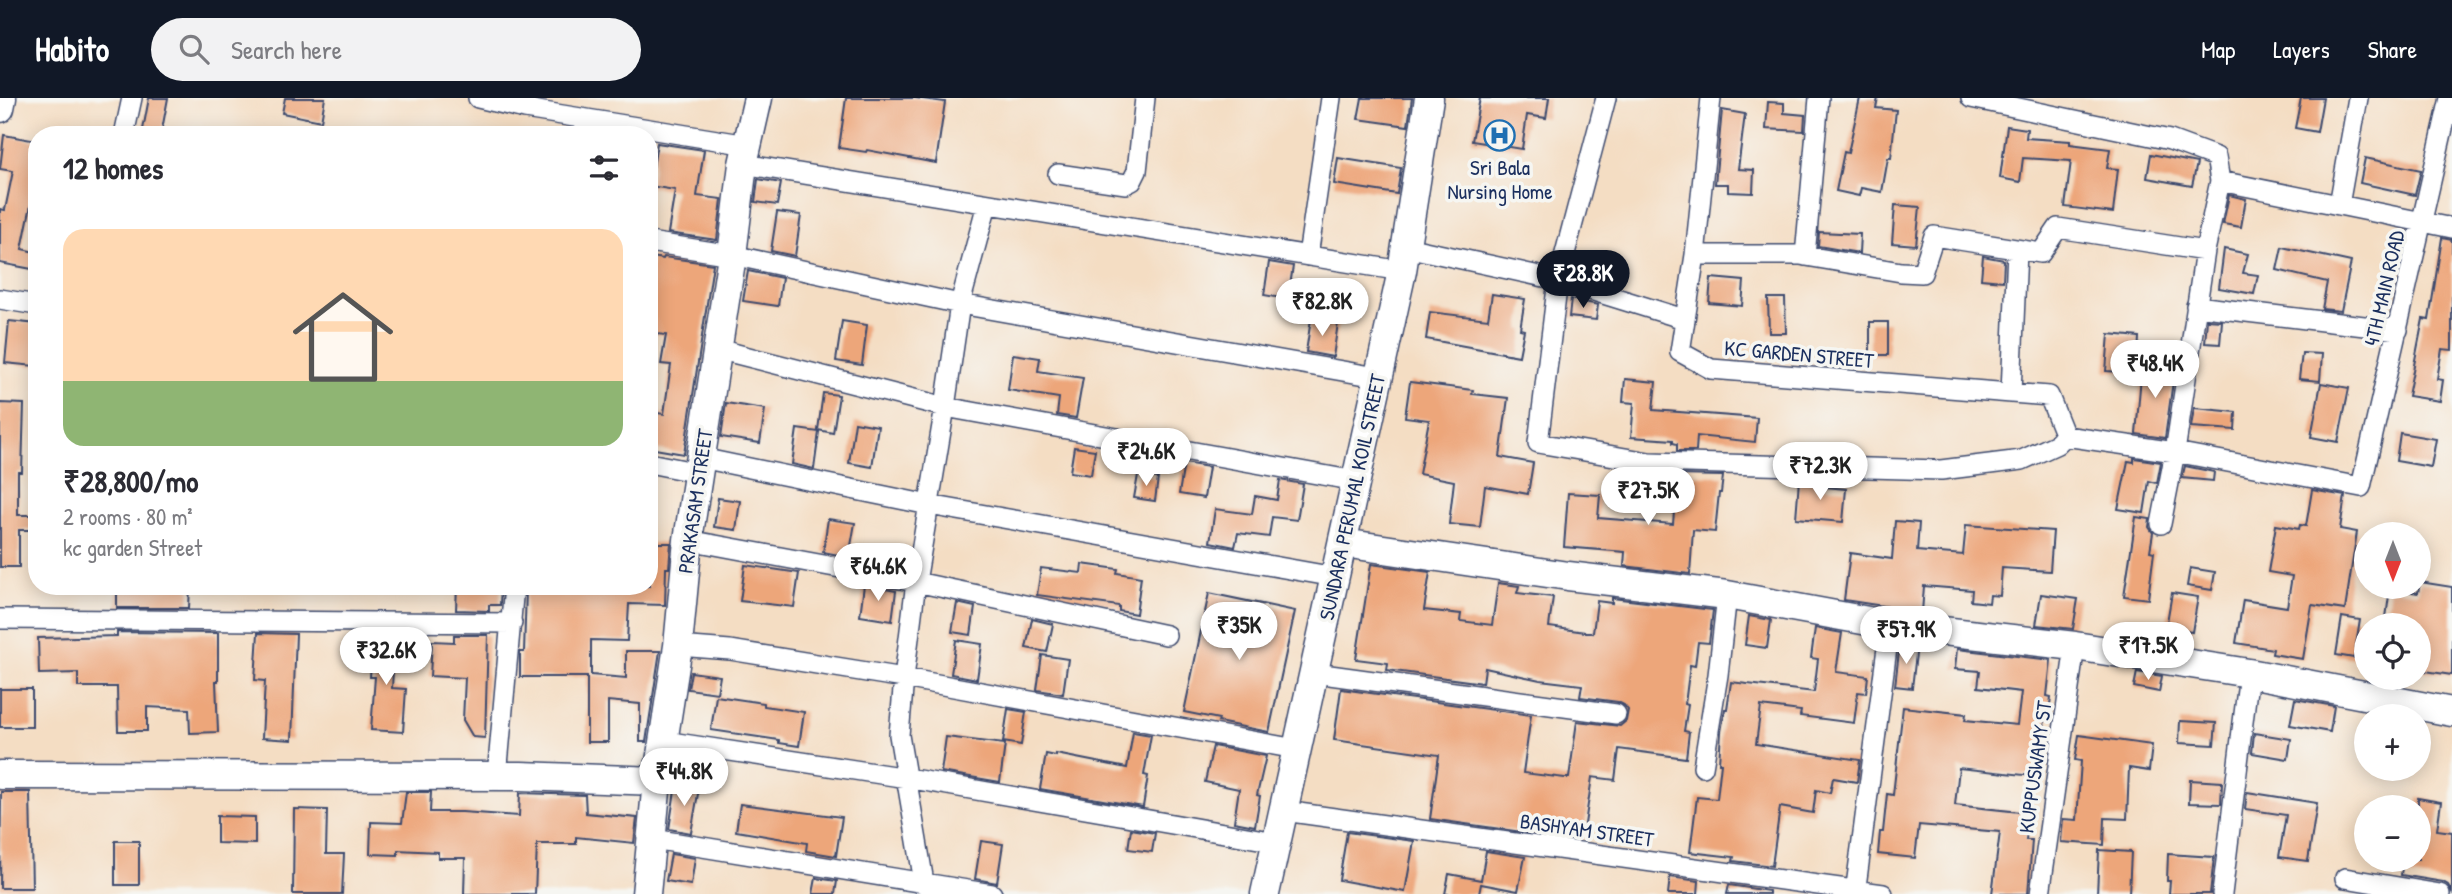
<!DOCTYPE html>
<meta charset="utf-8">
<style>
body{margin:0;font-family:"Patrick Hand",sans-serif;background:#f2f2f3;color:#2b2b33;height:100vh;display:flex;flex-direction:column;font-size:26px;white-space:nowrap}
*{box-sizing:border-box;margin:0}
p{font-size:23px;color:#7c7c81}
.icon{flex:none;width:38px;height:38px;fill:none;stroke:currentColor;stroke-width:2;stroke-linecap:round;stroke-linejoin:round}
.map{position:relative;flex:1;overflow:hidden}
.panel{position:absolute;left:28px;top:28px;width:630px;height:469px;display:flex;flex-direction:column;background:#fff;border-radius:28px;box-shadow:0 4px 18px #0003}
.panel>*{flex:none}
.needle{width:46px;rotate:180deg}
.tools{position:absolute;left:2354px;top:424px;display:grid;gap:14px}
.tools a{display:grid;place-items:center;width:77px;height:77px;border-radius:50%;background:#fff;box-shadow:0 4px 18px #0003;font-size:35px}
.price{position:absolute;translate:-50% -60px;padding:0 16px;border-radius:24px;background:#fff;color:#222;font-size:23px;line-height:46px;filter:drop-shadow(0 2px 4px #0008)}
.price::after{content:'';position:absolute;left:50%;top:42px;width:21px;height:16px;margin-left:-10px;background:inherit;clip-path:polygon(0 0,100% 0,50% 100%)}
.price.active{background:#111827;color:#fff}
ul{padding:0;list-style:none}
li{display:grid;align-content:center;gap:14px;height:371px;padding:0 35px}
li span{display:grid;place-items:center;height:217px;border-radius:21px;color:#555}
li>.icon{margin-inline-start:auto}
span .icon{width:126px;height:126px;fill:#fffc;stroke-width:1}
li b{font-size:30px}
h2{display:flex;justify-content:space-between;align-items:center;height:84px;padding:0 35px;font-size:30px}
header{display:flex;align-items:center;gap:42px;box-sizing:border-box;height:98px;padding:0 35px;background:#111827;color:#fff}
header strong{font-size:33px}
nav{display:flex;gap:38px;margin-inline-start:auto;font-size:24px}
.search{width:490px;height:63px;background:#f2f2f3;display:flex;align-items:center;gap:18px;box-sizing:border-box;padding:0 24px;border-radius:38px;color:#7c7c81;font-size:26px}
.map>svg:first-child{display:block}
.building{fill:#eda67a}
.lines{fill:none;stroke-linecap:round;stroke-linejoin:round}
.street-casing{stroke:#3c496d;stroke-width:22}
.secondary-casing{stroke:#3c496d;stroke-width:31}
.street{stroke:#fff;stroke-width:19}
.secondary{stroke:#fff;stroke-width:28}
.labels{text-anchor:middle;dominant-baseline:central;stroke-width:7;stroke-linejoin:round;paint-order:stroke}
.poi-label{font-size:21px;fill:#1b2f5e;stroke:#f6f6f2}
.street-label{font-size:21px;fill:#1b2f5e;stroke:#f6f6f2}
</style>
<header>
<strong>Habito</strong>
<div class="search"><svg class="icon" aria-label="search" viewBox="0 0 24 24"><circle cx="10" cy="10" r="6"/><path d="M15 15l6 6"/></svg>Search here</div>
<nav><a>Map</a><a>Layers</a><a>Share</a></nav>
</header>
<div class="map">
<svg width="2452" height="796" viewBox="0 0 2452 796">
<rect width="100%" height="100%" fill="#f6f6f2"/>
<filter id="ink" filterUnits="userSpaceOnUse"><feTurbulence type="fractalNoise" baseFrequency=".0143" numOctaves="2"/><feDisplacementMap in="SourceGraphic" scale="14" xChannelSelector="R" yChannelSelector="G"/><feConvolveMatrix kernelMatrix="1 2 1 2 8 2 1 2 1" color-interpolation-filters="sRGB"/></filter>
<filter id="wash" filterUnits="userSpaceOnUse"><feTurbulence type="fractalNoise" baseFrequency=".00686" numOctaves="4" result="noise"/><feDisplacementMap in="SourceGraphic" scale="28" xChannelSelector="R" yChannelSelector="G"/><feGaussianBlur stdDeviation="1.57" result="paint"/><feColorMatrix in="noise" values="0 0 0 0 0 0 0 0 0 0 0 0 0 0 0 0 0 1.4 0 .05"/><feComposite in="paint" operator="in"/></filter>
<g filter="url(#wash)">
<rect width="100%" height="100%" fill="#f4ddc3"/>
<g id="blocks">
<path class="building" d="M149 0H168L161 37H142Z
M285 0H325L321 23 282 15Z
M846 0H915L945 4 936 65 867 52 866 54 839 50Z
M1362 0H1412L1408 28 1358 21Z
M1480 0H1549L1546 20 1527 17 1522 51 1472 43Z
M1860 0H1878L1876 10 1896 12 1891 60H1888L1882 94 1861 90 1859 98 1836 93 1844 54 1848 55Z
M2301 0H2323L2317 34 2295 30Z
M1768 4 1784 5V15L1805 17 1804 33 1766 31Z
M1722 12 1745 16 1738 71 1754 72 1753 95 1728 94V86H1715Z
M2007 28 2027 31 2026 40 2070 43V46L2110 51 2107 70 2118 71 2113 115 2065 109 2071 63 2023 60 2020 84 2000 80Z
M4 37 37 43V108L31 107 22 151 35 154 32 171 0 165V111L5 112 13 73 0 71Z
M657 45 704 52 697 98 722 101 717 142 668 135 675 92 650 88Z
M2151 56 2197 65 2192 88 2147 80Z
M1338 60 1401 70 1397 96 1334 86Z
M2365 60 2421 72 2415 97 2360 85Z
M758 81 781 85 777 107 755 104Z
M2229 97 2246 101 2241 129 2223 126Z
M1895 107 1920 109 1916 147 1892 145Z
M777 114 801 117 795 158 771 153Z
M1819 134 1860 136 1859 155 1818 148Z
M2442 140 2452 142V252L2442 251 2437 281 2443 282 2440 303 2408 298 2423 221 2429 222Z
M2282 149 2351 164 2341 213 2322 211 2327 184 2277 172Z
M2224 151 2248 156 2243 175 2258 177 2254 196 2219 190Z
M1983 158 2004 162 2003 183 1981 181Z
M652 159 663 161 664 159 713 166 684 356 649 350V314L664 316 671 267 661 266 666 237 649 235V178Z
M1269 164 1293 168 1288 201 1264 197Z
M748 173 782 180 778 208 743 203Z
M1711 180 1744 183 1742 208 1709 205Z
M1492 196 1525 201 1520 231 1524 232 1519 258 1426 241 1430 214 1488 221Z
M1768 200H1785L1786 235H1769Z
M1571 201 1598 207 1596 222 1569 219Z
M1311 221 1338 225 1333 259 1306 254Z
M2207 222 2222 223 2220 246 2205 245Z
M9 223 37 226 35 268 5 265Z
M842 223 867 227 862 267 836 263Z
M1870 224H1888V257H1870Z
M2109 236 2139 239 2137 275 2106 273Z
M2302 255 2322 256 2320 283 2299 281Z
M1013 256 1040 260 1038 273 1083 280 1076 320 1057 317 1059 300 1008 292Z
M2142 266 2175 269 2165 340 2136 336Z
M1625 281 1656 284 1653 312 1757 320 1755 344 1697 338 1696 353H1677V346L1673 345V342L1631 339 1634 305 1623 304Z
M1410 284 1473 292 1472 296 1508 300 1500 359 1533 365 1528 396 1485 388 1480 429 1449 426 1454 383 1419 376 1429 322 1405 319Z
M2321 285 2349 290 2338 344 2311 339Z
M823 295 839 297 833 335 818 332Z
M0 305 24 306 22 374H18V417H31V432H19V469H0Z
M726 305 765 311 760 345 721 339Z
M2194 310 2236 314 2235 332 2191 329Z
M855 324 878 328 872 369 849 365Z
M797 331 819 334 814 371 792 366Z
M2400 335 2436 341 2431 369 2396 363Z
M1074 349 1095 352 1091 377 1070 374Z
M2134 360 2161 364 2157 385 2149 383 2144 415 2118 411 2128 363 2134 364Z
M1184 365 1209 369 1204 400 1179 396Z
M2185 368 2214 374 2213 383 2182 380Z
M1138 377 1158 380 1155 403 1134 400Z
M1675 377 1723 378 1721 395H1719L1715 434 1693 432 1690 476 1624 468 1625 454 1564 449 1568 395 1600 397 1598 420 1673 426 1676 391H1674Z
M1280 382 1303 386 1297 422 1272 419 1269 439 1238 435 1235 449 1210 444 1215 411 1252 416 1255 398 1277 402Z
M1799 382 1815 384V388L1846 391 1843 424 1796 420Z
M2312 392 2345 398 2340 431 2357 434 2345 512 2312 507 2303 561 2272 556 2273 551 2236 545 2243 502 2287 509 2292 478 2268 474 2276 427 2299 431 2300 427 2306 428Z
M718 400 740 403 736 432 714 429Z
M2136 419 2150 421 2149 429 2153 435 2150 453 2154 454 2148 501 2124 498Z
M828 421 855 425 849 459 823 454Z
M1895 423 1919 425 1917 453 1963 457 1966 427 2053 433 2050 473 2002 470 2000 498 1990 497 1989 505 1971 503 1972 492 1924 488 1922 514 1844 502 1850 455 1892 461Z
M649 445H671L669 470H666L665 507 629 506 627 543 591 542V577L626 580V553H660L646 644H640V606L608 603V644H587V579H520V554H524L526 492H608L609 488H649Z
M1082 466 1118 471 1117 475 1141 479 1136 516 1119 513V508L1037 497 1041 470 1081 475Z
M1371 466 1430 474 1424 512 1461 516 1460 523 1492 527 1498 485 1519 488 1517 495 1553 499 1549 529 1593 535 1597 503 1612 505V500L1713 512 1709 545 1698 544 1695 568 1690 567 1685 606 1688 607 1684 633 1689 634 1686 660 1619 651 1615 682 1592 679 1584 733 1530 726 1529 735 1430 721 1439 657 1334 642 1341 591 1531 617 1523 675 1565 680H1569L1577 623 1620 628 1626 623 1628 612 1624 607 1618 604 1580 599 1582 587 1540 582 1485 570 1483 585 1387 572 1388 565 1356 561Z
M745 467 799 475 794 509 740 503Z
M2190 470 2215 474 2212 492 2187 488Z
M2420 484 2452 489V577L2418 572V527H2385L2390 490 2418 495Z
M864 487 896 493 892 523 860 518Z
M117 488H190L189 510H117Z
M457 488H501L500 507H489V513L456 512Z
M1209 495 1295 513 1269 634 1218 624 1219 621 1184 614Z
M2172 495 2198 499 2192 534 2166 530Z
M2041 496 2078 501 2073 531 2036 527Z
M957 505 975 509 971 537 952 534Z
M1749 518 1771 522 1767 550 1745 547Z
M2342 519 2360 522 2354 560 2336 557Z
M1032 521 1053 526 1047 554 1026 550Z
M1815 530 1842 535 1836 574 1868 578 1866 595 1858 594 1854 625 1800 618 1801 613 1761 608 1756 646 1860 662 1857 684 1833 680 1830 695 1816 692 1813 715 1780 709 1772 768 1733 763 1734 759 1690 754 1697 699 1717 701 1721 665H1719L1721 634 1725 611H1727L1731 584 1814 594 1818 561 1811 560Z
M117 534 218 535V583H216L218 634 190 635 189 611 147 609V633H118L117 589H78V575L39 576 38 540 117 538Z
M258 535 296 536 292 642 262 640 265 583 255 582Z
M373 536H395L392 590 406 591 403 634 371 632 375 579H370Z
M454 537H488L485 640 473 639 463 622 465 580 430 578 432 543 454 544Z
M956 542 982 546 977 581 951 576Z
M1900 545 1917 547 1912 590 1895 588Z
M1957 551 2051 562 2047 598 2051 599 2048 622 2045 621 2041 656 2036 655 2033 678 1959 670 1955 707 2029 715 2026 742H2032L2028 796H1992L2000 734 1919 727 1915 760 1878 756 1880 734H1883L1887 696 1893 697 1903 609 1966 616 1965 622 2017 627 2021 594 1978 589 1980 573 1955 571Z
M1042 557 1068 561 1063 596 1037 592Z
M691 574 720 578 717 595 688 591Z
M2137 574 2162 578 2159 594 2134 589Z
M0 591H32V629H0Z
M716 598 764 605V608L804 614 799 648 779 645V642L711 632Z
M2295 601 2334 608 2330 634 2290 627Z
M1008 611 1026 614 1021 647 1003 644Z
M2180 623 2216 625 2214 647 2179 645Z
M1133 634 1151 637 1144 677 1148 678 1143 709 1040 691 1046 656 1056 658V656L1127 670Z
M2254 635 2291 641 2288 661 2252 655Z
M2079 637 2152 647 2149 673 2129 670 2127 721 2105 720 2104 747 2061 744 2063 721 2077 722 2081 663 2075 662Z
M946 639 1005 646 1000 684 941 674Z
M1213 648 1266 658 1257 697 1260 698 1255 728 1234 724 1239 691 1205 684Z
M2190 682 2222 684 2221 706 2189 705Z
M676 686 699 690 691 735 669 731Z
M1 694H30L32 790H0Z
M406 694H431L430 714H462L519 718 520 695 585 697 586 715 637 720 634 745 576 739V746H537L535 796H464L465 760H438V754L398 752V757L370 756 371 724 402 725Z
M2247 694 2317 705 2308 763 2279 759 2286 717 2245 711Z
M2418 700 2441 704 2437 732 2452 734V794L2448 787 2443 784 2401 777 2403 761H2418Z
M740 706 842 719 836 758 806 753 807 745 736 733Z
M294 711 327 712 326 756H344L342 796H293Z
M217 718 255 719V746L217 745Z
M1131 731 1155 735 1152 754 1128 751Z
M1347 734 1414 743 1405 794 1339 782Z
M115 743H139V787H115Z
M981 743 1003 746 997 785 975 781Z
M2099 752 2131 754 2129 796H2097Z
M1486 753 1525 759 1518 793 1481 786 1479 796H1445L1449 776 1481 782Z
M671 756 695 760 691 787 666 783Z
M2168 756 2214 759 2210 796H2169L2170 783H2167Z
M1670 779 1699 783 1698 796H1668Z
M816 780 837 783 835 796H813Z
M1729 787 1769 793V796H1727Z"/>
</g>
</g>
<g filter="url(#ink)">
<use href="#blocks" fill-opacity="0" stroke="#3c496d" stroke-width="2"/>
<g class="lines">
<defs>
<path id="street" d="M478 0 525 11 748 47
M1606 0 1558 182 1684 221
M1971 0 2170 42 2216 59 2220 83 2205 153 2175 354 2161 426
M124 37 132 0
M743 66 1402 173
M1058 76 1126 86 1132 83 1137 73 1145 0
M2220 83 2339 107 2358 0
M2339 107 2452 130
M649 144 732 157 960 206 1377 279
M1406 149 1558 182 1538 345 1649 364 1941 372 2022 362 2057 346 2065 338 2049 298 1711 271 1680 254 1695 157 1711 0
M1695 157H1800L1901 174 1922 175 1934 138 2041 155 2058 130 2205 153
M1308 158 1331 0
M1805 158 1819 0
M0 201 37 207
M2196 208 2398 232
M717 251 945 309 1356 383
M2011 295 2017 152
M2065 338 2175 354 2361 389 2450 0
M701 360 929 407 1335 479
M649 365 699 375
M688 442 916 484 1166 537
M0 521 512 525
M678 548 730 552 904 580 1296 651
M1315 575 1616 616
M664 643 907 680 1276 744
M1703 669 1718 577 1727 497
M497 678 514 488
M1284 713 1883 796
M653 741 992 796
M2345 780 2440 796
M926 796 899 637 904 580 916 484 945 309 960 206 987 106
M1855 796 1890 527
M2040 796 2075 548
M2222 796 2249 575"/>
<path id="secondary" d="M0 10 2 0
M1343 445 1568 478 1727 497 1890 527 2075 548 2249 575 2452 614
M0 677 521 678 657 683
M646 796 657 683 678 548 688 442 732 157 743 66 758 0
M1265 796 1402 173 1429 0"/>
</defs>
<use href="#street" class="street-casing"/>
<use href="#secondary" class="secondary-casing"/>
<use href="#street" class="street"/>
<use href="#secondary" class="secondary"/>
</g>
</g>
<defs>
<symbol id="hospital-ring" viewBox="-11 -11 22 22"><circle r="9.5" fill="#f6f6f2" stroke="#1f6fb2" stroke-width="1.5"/><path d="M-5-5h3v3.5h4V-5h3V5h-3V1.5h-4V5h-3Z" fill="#1f6fb2"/></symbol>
</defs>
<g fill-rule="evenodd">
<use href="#hospital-ring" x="1482" y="20" width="35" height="35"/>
</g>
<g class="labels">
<g class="poi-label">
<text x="1500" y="69">Sri Bala<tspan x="1500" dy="24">Nursing Home</tspan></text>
</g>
<g class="street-label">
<text transform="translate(2384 190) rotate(-77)">4TH MAIN ROAD</text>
<text transform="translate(1799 256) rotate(5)">KC GARDEN STREET</text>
<text transform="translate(1352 399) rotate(-78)">SUNDARA PERUMAL KOIL STREET</text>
<text transform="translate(695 403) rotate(-82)">PRAKASAM STREET</text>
<text transform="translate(2035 669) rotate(-82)">KUPPUSWAMY ST</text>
<text transform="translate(1587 732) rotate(8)">BASHYAM STREET</text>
</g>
</g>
</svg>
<div class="tools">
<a><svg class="needle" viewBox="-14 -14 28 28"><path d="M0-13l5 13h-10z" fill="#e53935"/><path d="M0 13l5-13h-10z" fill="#7c7c81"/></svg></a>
<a><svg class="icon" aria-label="locate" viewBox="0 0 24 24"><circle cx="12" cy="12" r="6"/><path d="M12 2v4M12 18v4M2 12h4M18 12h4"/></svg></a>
<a>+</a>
<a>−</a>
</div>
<b class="price active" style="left:1583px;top:212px">₹28.8K</b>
<b class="price" style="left:1322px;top:240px">₹82.8K</b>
<b class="price" style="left:2155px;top:302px">₹48.4K</b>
<b class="price" style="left:1146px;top:390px">₹24.6K</b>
<b class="price" style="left:1820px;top:404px">₹72.3K</b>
<b class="price" style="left:1648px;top:429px">₹27.5K</b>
<b class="price" style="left:878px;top:505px">₹64.6K</b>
<b class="price" style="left:1239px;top:564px">₹35K</b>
<b class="price" style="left:1906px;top:568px">₹57.9K</b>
<b class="price" style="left:2148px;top:584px">₹17.5K</b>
<b class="price" style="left:386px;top:589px">₹32.6K</b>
<b class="price" style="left:684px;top:710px">₹44.8K</b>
<section class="panel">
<h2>12 homes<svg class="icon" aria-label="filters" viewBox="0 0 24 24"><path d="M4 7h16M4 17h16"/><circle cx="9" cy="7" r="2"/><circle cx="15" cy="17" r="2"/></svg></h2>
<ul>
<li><span style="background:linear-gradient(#ffd9b3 70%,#8fb573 0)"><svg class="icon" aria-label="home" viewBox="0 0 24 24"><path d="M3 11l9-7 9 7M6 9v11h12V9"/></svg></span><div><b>₹28,800/mo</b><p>2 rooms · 80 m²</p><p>kc garden Street</p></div></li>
</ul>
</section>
</div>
